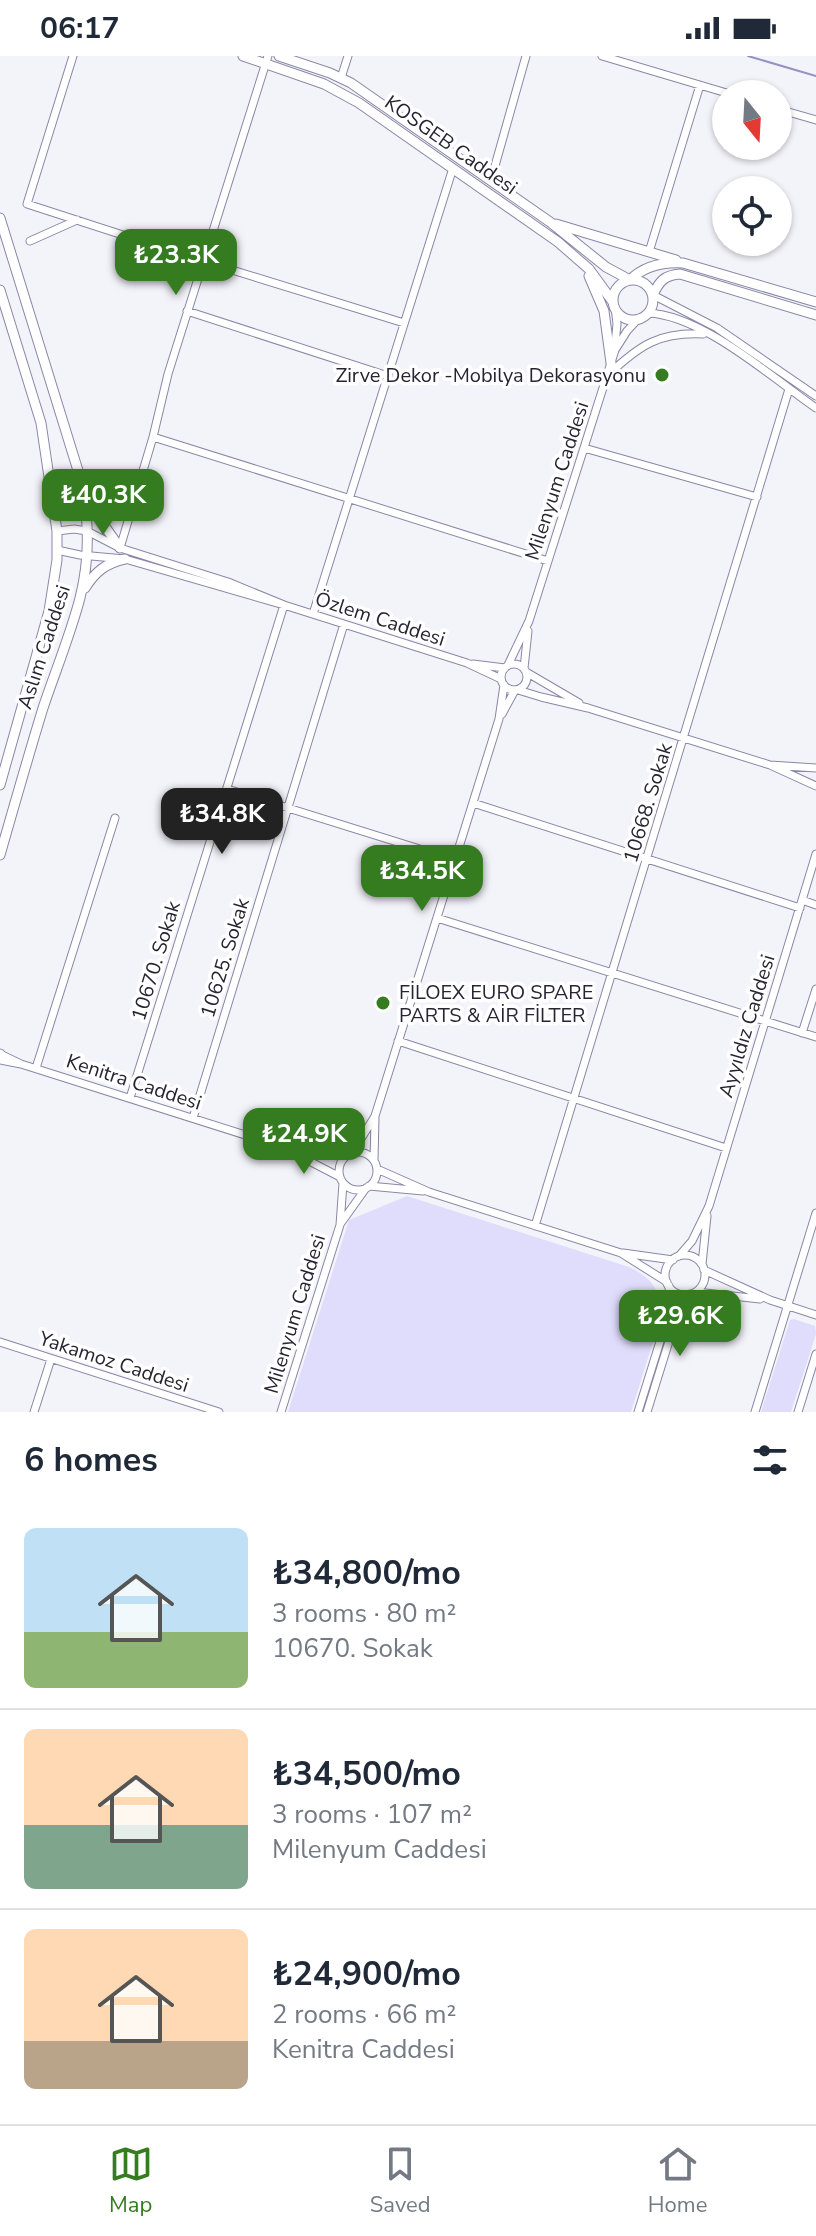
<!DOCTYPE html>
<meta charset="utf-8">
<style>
body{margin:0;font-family:"Nunito Sans",sans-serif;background:#f6f6f7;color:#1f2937;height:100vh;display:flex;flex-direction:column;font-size:30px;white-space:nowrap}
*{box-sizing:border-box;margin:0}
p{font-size:26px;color:#747a83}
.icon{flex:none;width:44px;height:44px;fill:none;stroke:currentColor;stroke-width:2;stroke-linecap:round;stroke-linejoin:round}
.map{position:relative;height:1356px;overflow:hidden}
.details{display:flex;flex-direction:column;background:#fff;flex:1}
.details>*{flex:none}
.needle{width:52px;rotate:162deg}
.fabs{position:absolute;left:712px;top:24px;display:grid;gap:16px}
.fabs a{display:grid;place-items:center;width:80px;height:80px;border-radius:50%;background:#fff;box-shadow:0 2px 6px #0004;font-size:40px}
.price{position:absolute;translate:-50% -68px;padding:0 18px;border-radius:16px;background:#357b1f;color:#fff;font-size:26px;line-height:52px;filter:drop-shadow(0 2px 4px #0008)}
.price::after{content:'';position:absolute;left:50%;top:48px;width:24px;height:18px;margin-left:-12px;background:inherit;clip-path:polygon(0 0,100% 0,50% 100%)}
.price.on{background:#222;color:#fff}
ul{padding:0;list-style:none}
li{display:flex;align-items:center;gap:24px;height:200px;padding:0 24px}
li+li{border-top:2px solid #e0e1e3}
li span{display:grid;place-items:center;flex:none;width:224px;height:160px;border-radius:12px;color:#555}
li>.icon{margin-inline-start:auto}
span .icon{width:96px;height:96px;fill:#fffc;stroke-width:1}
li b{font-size:34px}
h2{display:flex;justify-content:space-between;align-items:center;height:96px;padding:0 24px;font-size:34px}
.status{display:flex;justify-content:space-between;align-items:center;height:56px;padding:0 40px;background:#fff;direction:ltr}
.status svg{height:22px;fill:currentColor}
.tabs{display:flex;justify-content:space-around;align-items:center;height:112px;border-top:2px solid #e0e1e3;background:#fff;font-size:22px;color:#747a83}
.tabs a{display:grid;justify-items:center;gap:4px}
.tabs .on{color:#357b1f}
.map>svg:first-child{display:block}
.green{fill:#dfddfb}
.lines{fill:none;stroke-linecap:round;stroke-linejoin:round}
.stream{stroke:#9690c3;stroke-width:2}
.minor-casing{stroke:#8a87a7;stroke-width:9}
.major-casing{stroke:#8a87a7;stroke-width:11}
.minor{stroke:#fff;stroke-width:7}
.major{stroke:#fff;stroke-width:9}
.poi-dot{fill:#357b1f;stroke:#fff;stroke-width:3}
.labels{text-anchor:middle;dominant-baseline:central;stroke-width:7;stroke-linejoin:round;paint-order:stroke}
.street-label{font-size:20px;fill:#272532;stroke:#fff}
.poi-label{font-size:20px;fill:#272532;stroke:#fff;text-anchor:end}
</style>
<div class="status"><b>06:17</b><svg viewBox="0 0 49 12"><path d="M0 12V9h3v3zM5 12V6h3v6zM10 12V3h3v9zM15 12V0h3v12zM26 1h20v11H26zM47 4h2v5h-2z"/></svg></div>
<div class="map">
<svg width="816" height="1356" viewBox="0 0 816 1356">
<rect width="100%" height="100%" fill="#f3f3fa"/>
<path class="green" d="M407 1140 629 1211C674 1231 660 1265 648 1302 642 1320 637 1338 631 1356H288L349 1164Z
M794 1263 815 1270 816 1278 791 1356H761L790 1264Z"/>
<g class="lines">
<path class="stream" d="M748 0 816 20"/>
<defs>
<path id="minor" d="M73 0 27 148 203 205 404 267
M602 0 730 38
M341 22 348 0
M778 53 816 64
M491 124 526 0
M30 185 77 164
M649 196 700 29
M653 239 717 272 816 340
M615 251 617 268 615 288
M187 255 388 320
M648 257C702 259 771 321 816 352
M609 318C640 289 659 276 703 278
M153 381 548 505
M584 392 757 441
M120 492 153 381 168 318 268 0
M57 494 80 499 125 503 284 549 228 526 120 492 87 475 74 473 57 475
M313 558 453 112
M501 621a13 13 0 1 1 26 0a13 13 0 1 1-26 0Z
M473 608 505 612
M508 609 529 565 615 294 627 275 639 262
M524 612 528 575
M526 616 579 647
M518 634 541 641 588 652 770 709
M502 658 515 634
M816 712 770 709 816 730
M227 733 455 804
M473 747 800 852
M802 844 816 849
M437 862 816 981
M802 977 816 933
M398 985 726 1092
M0 998 21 1008 0 1004
M21 1008 283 1091 345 1101
M36 1012 115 762
M130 1042 284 549 467 607 501 623
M193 1062 344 568
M288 1094 340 1121
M339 1115a19 19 0 1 1 38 0a19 19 0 1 1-38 0Z
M346 1099 359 1086 375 1060 499 663 504 629
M374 1104 375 1062
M377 1113 429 1136 621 1197 667 1226
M369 1130 423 1135
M341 1167 366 1132
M535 1170 789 333
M623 1197 673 1204
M665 1219a20 20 0 1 1 40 0a20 20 0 1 1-40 0Z
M679 1200 692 1185 709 1150 816 798
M702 1208 707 1160
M704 1214 770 1244 816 1259
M696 1236 760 1243
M0 1286 219 1356
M34 1356 51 1303
M281 1356 340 1169 343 1127
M638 1356 667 1263 670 1247 669 1230
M647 1356 675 1266 690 1238
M755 1356 816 1157
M798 1356 816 1298"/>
<path id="major" d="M243 0 324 28 359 47 558 186 589 213 613 246
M279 0 330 17 351 27 550 166 606 211 630 224C644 210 664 206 683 207L816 246
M0 162 80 421C89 460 90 503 80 542 70 580 55 616 43 652 28 701 14 750 0 799
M556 168 676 204
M589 220 604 255 611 307
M613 244a20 20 0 1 1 40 0a20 20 0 1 1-40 0Z
M0 234 41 367 57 475V504L49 555 0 729
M653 239C659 225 665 219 680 218L816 259
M86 428 99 462 120 492
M85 532C95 516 106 507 125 503
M0 998V999"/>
</defs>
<use href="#minor" class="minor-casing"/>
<use href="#major" class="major-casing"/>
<use href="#minor" class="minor"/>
<use href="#major" class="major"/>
</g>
<g class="poi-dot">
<circle cx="662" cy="319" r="8"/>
<circle cx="383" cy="947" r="8"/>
</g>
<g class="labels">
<g class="street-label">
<text transform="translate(451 89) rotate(35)">KOSGEB Caddesi</text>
<text transform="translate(557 425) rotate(-72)">Milenyum Caddesi</text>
<text transform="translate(380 563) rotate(18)">Özlem Caddesi</text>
<text transform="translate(44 591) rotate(-72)">Aslım Caddesi</text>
<text transform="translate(648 747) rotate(-73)">10668. Sokak</text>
<text transform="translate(225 902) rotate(-73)">10625. Sokak</text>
<text transform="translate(156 905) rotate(-73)">10670. Sokak</text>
<text transform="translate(747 970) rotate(-73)">Ayyıldız Caddesi</text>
<text transform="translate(134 1026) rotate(18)">Kenitra Caddesi</text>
<text transform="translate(295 1258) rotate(-73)">Milenyum Caddesi</text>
<text transform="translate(114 1306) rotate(18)">Yakamoz Caddesi</text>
</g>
<g class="poi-label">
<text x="646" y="319">Zirve Dekor -Mobilya Dekorasyonu</text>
<text x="399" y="936" text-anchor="start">FİLOEX EURO SPARE<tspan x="399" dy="23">PARTS &amp; AİR FİLTER</tspan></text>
</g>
</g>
</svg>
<div class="fabs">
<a><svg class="needle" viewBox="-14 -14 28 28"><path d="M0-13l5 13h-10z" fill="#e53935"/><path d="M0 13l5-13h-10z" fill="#747a83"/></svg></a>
<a><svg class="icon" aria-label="locate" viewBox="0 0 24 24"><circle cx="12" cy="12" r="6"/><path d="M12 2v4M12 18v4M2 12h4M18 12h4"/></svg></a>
</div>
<b class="price" style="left:176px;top:241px">₺23.3K</b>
<b class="price" style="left:103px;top:481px">₺40.3K</b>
<b class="price on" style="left:222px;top:800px">₺34.8K</b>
<b class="price" style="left:422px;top:857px">₺34.5K</b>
<b class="price" style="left:304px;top:1120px">₺24.9K</b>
<b class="price" style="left:680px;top:1302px">₺29.6K</b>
</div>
<section class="details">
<h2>6 homes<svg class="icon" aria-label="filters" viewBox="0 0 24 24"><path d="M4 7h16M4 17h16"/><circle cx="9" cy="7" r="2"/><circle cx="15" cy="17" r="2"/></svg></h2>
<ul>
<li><span style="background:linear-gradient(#bfe0f5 65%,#8fb573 0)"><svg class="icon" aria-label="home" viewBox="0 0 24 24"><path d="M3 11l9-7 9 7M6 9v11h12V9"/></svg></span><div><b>₺34,800/mo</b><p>3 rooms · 80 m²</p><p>10670. Sokak</p></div></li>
<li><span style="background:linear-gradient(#ffd9b3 60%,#7fa58c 0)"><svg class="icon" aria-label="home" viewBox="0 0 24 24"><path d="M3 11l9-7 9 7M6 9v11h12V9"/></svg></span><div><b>₺34,500/mo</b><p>3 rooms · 107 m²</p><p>Milenyum Caddesi</p></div></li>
<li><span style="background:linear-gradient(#ffd9b3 70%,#b9a48a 0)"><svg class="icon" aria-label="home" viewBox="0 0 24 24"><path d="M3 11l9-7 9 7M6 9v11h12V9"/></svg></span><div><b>₺24,900/mo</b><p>2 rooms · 66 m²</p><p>Kenitra Caddesi</p></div></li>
</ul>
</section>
<nav class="tabs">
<a class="on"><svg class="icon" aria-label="map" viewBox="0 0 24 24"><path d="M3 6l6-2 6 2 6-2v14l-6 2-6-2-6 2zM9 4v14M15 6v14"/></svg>Map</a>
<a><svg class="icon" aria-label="saved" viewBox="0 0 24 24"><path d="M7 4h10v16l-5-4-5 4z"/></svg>Saved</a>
<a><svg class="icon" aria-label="home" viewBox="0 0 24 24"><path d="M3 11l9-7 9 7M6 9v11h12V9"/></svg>Home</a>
</nav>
